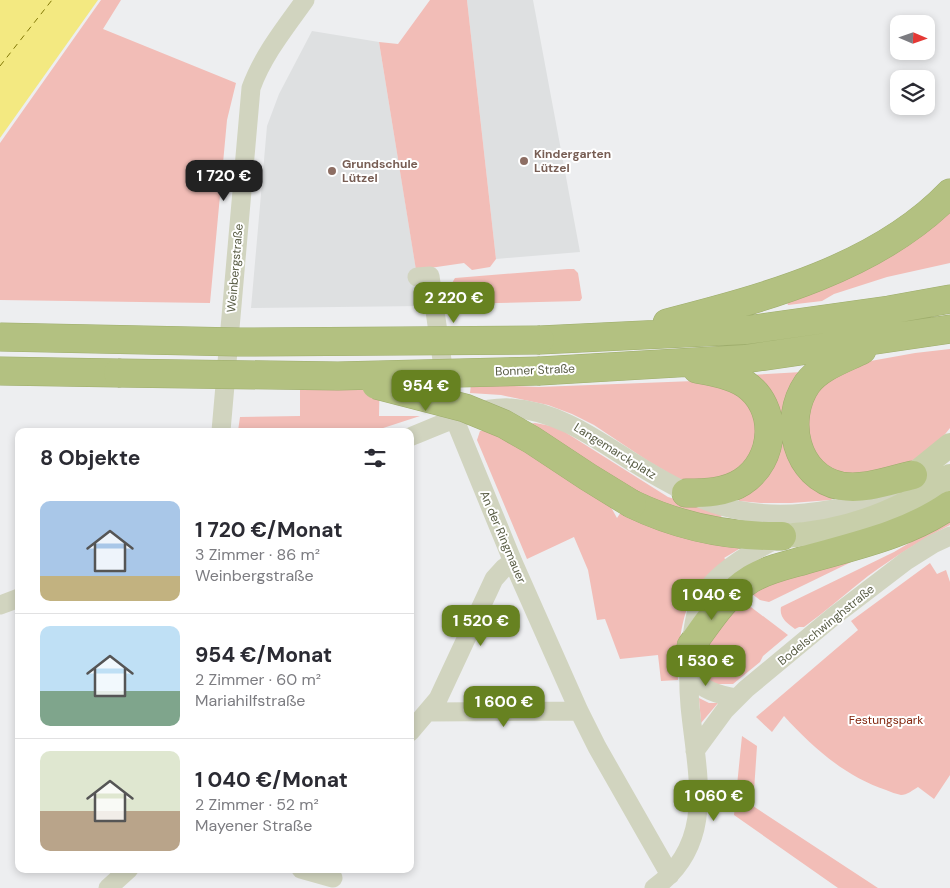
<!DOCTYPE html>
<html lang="de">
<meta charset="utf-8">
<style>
body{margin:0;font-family:"DM Sans",sans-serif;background:#f7f7f7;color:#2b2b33;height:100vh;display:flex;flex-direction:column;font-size:19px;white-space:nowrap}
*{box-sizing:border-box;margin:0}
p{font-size:16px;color:#7c7c81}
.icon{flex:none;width:28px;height:28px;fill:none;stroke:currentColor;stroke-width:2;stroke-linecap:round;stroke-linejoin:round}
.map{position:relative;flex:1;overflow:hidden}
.sheet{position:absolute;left:15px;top:428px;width:399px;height:445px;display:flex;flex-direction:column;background:#fff;border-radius:10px;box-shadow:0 2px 8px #0003}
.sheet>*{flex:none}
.needle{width:32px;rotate:92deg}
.controls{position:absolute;left:890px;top:15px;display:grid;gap:10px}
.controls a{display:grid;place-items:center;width:45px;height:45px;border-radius:10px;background:#fff;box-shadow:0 2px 8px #0003;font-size:25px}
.price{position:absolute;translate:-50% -42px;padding:0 11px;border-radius:10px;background:#678221;color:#fff;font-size:16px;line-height:32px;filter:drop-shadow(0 1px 2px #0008)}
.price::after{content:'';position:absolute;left:50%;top:30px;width:15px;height:11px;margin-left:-8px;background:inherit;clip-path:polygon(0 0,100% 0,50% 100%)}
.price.on{background:#222;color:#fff}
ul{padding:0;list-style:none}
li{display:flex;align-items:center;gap:15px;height:125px;padding:0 25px}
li+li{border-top:1px solid #e1e1e2}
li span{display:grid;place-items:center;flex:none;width:140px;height:100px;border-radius:10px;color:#555}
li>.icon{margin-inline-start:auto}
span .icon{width:60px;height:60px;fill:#fffc;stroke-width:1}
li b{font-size:21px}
h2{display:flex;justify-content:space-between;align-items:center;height:60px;padding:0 25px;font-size:21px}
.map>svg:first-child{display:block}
.education{fill:#dee0e1}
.green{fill:#f2bdb7}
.water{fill:#f3e981}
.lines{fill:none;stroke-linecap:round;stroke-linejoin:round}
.ferry{stroke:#827806;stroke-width:1;stroke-dasharray:6 5;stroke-linecap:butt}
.highway-casing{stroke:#9ead6c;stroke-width:29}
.minor{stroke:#d1d4bf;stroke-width:19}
.major{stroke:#c8cfaa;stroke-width:24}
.highway{stroke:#b3c181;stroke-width:28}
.highway-bridge-casing{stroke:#9ead6c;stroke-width:29;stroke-linecap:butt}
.highway-bridge{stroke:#b3c181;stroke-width:28}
.education-dot{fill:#8d6e63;stroke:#fff;stroke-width:2}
.labels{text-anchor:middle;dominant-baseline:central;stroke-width:4;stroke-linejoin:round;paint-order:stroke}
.education-label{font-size:12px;font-weight:bold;fill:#785e54;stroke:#fff;text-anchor:start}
.street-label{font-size:12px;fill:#585c44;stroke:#fff}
.park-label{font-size:12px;fill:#83270f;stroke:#fff}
</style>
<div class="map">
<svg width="950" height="888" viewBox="0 0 950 888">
<rect width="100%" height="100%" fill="#edeef0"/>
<path class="education" d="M467 0H533L580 252 496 259Z
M312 31 379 42 422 306 251 308 267 126 279 94Z"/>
<path class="green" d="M101 0H121L103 29 236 83 227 120 210 303 0 300V143Z
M430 0H467L496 259 490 267 472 270 464 263 416 270 379 42 398 44Z
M950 207V263L887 277 834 294 822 301 788 305 786 299Z
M568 269H574L578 273 582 298 580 301 454 304C452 294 449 286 455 278Z
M950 349V428L942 438 903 468 843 479 807 454 805 398 854 364 915 353Z
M300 364H380L379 416H420L374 431H238L240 417 300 416Z
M802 372 782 419H779L751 375Z
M694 381 745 394 763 426 749 469 693 484 675 477 645 459 594 425 572 414 548 405 501 395 470 393 471 384 539 387Z
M535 423 557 427 668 497 722 514 721 518 667 508 588 466 617 518 621 512 744 546 724 558 759 584 876 550 769 602 760 600 748 591 739 598 788 635 763 656 760 662 733 684H715L707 678 702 667 701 582C680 611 678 646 678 680L661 681 658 655 620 659 605 619 597 620 588 570 574 537 527 559 477 440 480 431Z
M779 439H783L837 495 831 500 791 503H761L739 501V496Z
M950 519V525C921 540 894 557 868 576 846 593 826 611 804 627H799L795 629C787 623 779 618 781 607L894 552Z
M930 563 937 574 946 570 950 582V775L934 799 918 787C913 790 907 795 901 795 896 794 891 792 886 790 846 777 812 747 784 716L772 732 756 717 858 630 851 621Z
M699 698 709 703H718L701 723Z
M742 736 757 746 753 806 878 888H838L734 815Z"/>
<path class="water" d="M0 0H98L0 138Z"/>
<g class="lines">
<path class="ferry" d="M0 66 52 0"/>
<defs>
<path id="highway" d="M667 323C764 298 878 268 950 193
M540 340 747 330 889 310 950 299
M862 350C844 359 819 367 807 384 783 419 795 477 841 486 866 490 890 480 913 475
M0 371 118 373
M540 371 745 359 950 329
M686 493C705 493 725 493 742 482 776 460 779 407 745 384 731 375 713 372 697 369
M632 504C680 527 729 537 782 536
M691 646C709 621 725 595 751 579 767 569 788 565 805 560 854 546 907 535 950 505"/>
</defs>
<use href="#highway" class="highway-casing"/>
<path class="minor" d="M417 277 430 276 447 395 450 408 513 562 579 711 597 747 670 875
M221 431 251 88C263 55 285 28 305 0
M410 437C441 425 477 406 511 408 557 411 593 437 631 461 690 498 734 520 805 513 835 510 865 504 892 489
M0 605 19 598
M689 677C705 690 715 694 736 698
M429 712 579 711
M410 732 438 699 494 579 504 568 513 562
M695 751 725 710 746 689 834 616 906 561 933 544 950 536
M301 869 333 878
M108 888 129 869
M654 888C718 843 696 771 690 706 688 683 688 661 692 638 694 621 697 602 708 588 725 567 755 550 779 538"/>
<path class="major" d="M913 475 950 445
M782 536C844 533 900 513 950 476"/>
<use href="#highway" class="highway"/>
<defs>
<path id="highway-bridge" d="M0 337 239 342 540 340
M118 373 338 376 540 371
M376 385 465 408 504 424 532 440 588 477 632 504"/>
</defs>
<use href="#highway-bridge" class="highway-bridge-casing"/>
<use href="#highway-bridge" class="highway-bridge"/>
</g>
<g class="education-dot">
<circle cx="524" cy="161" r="5"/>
<circle cx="332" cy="171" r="5"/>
</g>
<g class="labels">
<g class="education-label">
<text x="534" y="154">Kindergarten<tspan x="534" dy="14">Lützel</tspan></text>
<text x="342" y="164">Grundschule<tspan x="342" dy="14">Lützel</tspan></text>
</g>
<g class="street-label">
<text transform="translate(235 268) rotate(-85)">Weinbergstraße</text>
<text transform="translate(535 370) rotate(-2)">Bonner Straße</text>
<text transform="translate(615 451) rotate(32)">Langemarckplatz</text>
<text transform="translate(503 537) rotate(67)">An der Ringmauer</text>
<text transform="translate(826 625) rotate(-39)">Bodelschwinghstraße</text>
</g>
<g class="park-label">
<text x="886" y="720">Festungspark</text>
</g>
</g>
</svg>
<div class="controls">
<a><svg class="needle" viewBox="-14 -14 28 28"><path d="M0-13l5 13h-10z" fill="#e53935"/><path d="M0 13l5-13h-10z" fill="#7c7c81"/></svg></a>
<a><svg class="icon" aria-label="layers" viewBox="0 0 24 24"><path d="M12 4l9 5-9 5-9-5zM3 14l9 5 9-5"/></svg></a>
</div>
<b class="price on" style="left:224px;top:202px">1 720 €</b>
<b class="price" style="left:454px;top:324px">2 220 €</b>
<b class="price" style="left:426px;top:412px">954 €</b>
<b class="price" style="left:712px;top:621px">1 040 €</b>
<b class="price" style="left:481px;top:647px">1 520 €</b>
<b class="price" style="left:706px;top:687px">1 530 €</b>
<b class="price" style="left:504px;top:728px">1 600 €</b>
<b class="price" style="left:714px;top:822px">1 060 €</b>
<section class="sheet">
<h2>8 Objekte<svg class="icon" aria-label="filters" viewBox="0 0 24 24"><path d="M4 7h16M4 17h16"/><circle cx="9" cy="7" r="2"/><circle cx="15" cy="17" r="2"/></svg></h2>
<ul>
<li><span style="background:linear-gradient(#a9c7e8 75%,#c2b280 0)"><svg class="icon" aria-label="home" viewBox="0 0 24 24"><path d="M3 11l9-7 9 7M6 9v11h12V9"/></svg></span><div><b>1 720 €/Monat</b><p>3 Zimmer · 86 m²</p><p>Weinbergstraße</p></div></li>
<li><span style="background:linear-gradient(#bfe0f5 65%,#7fa58c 0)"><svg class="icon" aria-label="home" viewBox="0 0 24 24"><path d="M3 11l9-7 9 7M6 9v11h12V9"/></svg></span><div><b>954 €/Monat</b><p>2 Zimmer · 60 m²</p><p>Mariahilfstraße</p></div></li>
<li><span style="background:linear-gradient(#dfe7d0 60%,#b9a48a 0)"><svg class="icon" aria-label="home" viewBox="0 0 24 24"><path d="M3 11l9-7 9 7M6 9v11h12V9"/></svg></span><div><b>1 040 €/Monat</b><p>2 Zimmer · 52 m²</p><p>Mayener Straße</p></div></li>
</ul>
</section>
</div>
